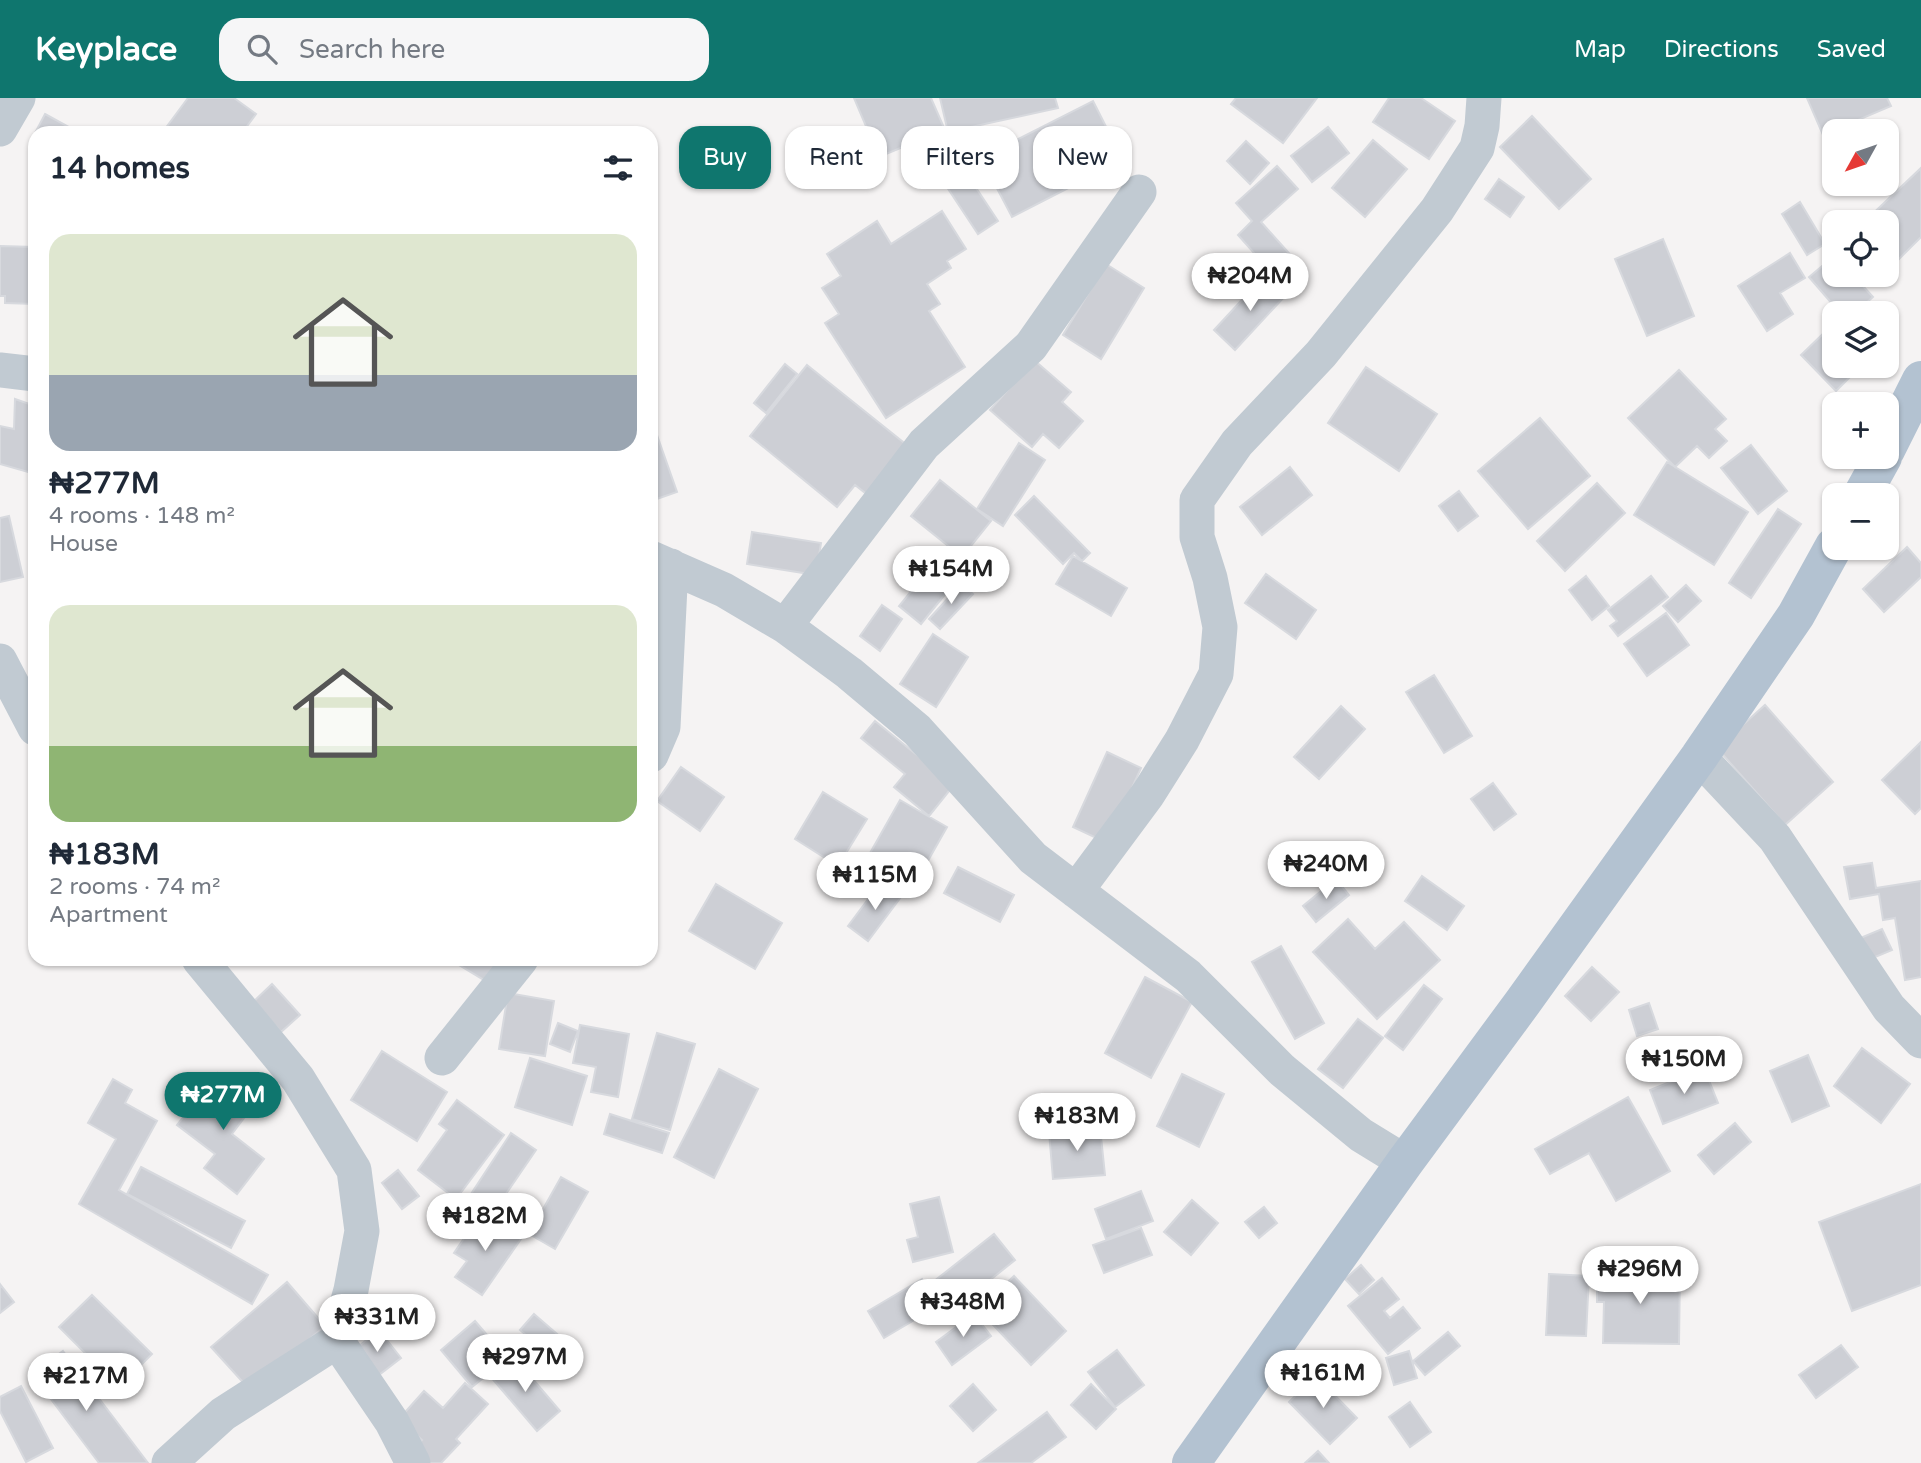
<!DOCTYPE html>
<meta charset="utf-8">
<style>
body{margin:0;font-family:"Varela Round",sans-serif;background:#f6f6f7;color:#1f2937;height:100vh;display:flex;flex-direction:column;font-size:26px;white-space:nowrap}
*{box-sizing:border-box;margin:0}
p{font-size:23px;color:#747a83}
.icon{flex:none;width:38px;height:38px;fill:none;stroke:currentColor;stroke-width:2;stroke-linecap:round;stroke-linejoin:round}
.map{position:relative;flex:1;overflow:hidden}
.drawer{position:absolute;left:28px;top:28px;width:630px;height:840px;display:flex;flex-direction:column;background:#fff;border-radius:21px;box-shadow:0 2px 5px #0004}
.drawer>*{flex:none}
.hud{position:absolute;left:679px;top:28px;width:665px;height:63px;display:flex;gap:14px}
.needle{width:46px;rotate:230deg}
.buttons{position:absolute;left:1822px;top:21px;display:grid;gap:14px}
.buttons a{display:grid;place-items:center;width:77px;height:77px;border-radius:14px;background:#fff;box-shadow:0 2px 5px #0004;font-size:35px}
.price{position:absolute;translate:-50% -60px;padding:0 16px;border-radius:24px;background:#fff;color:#222;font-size:23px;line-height:46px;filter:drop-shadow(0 2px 4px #0008)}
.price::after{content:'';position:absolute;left:50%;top:42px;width:21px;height:16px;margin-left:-10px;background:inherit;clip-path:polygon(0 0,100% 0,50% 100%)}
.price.active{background:#0f766e;color:#fff}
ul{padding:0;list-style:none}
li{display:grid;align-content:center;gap:14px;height:371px;padding:0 21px}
li span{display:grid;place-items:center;height:217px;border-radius:21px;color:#555}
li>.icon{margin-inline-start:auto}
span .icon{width:126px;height:126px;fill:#fffc;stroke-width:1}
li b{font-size:30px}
h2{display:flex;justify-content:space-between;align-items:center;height:84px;padding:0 21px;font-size:30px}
.tag{padding:0 24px;border-radius:21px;background:#fff;box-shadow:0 2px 5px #0004;font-size:24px;line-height:63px}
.tag.active{background:#0f766e;color:#fff}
header{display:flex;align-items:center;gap:42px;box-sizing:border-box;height:98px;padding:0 35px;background:#0f766e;color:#fff}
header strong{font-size:33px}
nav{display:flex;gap:38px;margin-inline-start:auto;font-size:24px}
.search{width:490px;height:63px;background:#f6f6f7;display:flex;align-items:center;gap:18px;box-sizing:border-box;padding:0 24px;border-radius:21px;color:#747a83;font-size:26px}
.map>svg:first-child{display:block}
.building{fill:#cdcfd5;stroke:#d7d9de;stroke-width:2}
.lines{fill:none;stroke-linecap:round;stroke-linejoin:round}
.street{stroke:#c1cad2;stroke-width:35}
.primary{stroke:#b3c2d1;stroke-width:38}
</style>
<header>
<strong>Keyplace</strong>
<div class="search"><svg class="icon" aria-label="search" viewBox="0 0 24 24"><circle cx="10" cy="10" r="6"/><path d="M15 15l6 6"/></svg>Search here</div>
<nav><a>Map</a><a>Directions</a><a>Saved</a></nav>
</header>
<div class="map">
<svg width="1921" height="1365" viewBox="0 0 1921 1365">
<rect width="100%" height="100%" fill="#f5f3f3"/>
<path class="building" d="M188 0H234L256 16 242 35H162Z
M854 0H931L952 48 917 63 910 46 879 59Z
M940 0H1055L1058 10 948 34Z
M1236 0H1317L1283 45 1231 6Z
M1389 0H1421L1455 23 1429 61 1373 24Z
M1807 0H1887L1891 8 1823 37Z
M1093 3 1123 62 1012 119 981 60Z
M45 16 69 29 65 35 34 37Z
M1532 18 1591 81 1559 111 1500 49Z
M1328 29 1349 55 1312 84 1291 58Z
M1373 42 1407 71 1365 119 1332 90Z
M1246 43 1269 65 1250 86 1227 63Z
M1886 48 1892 83H1886Z
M1828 54H1834V86H1860L1832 89Z
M955 58 998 123 978 136 935 71Z
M1277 68 1298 91 1261 124 1306 174 1287 192 1238 137 1252 123 1236 105Z
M1921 70V139L1898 162 1886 150V124H1864Z
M1499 81 1524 99 1510 119 1485 101Z
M1800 104 1825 146 1807 157 1782 116Z
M942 113 966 151 947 163 951 170 927 186 940 206 929 213 965 269 886 320 825 225 839 216 822 190 841 178 827 156 877 123 891 146Z
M1663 141 1694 218 1647 238 1615 161Z
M0 148 35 149V206L5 205V198H0Z
M1790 155 1805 180 1780 195 1793 216 1767 233 1738 188Z
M1834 158V177H1853L1873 199 1855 215H1840L1809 179Z
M1106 166 1144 190 1101 261 1063 237Z
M1265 177 1286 197 1235 252 1214 232Z
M1828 231 1834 237V268H1861L1836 293 1801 257Z
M1034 262 1071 294 1062 304 1083 323 1059 350 1043 336 1032 349 990 312Z
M785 266 797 276 766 315 754 305Z
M807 267 908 348 869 398 855 387 837 409 750 338Z
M1366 269 1437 316 1399 373 1328 325Z
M1679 272 1726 321 1715 331 1727 343 1709 360 1697 348 1675 369 1628 320Z
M15 301 35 308V376L0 366V328L14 331Z
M651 320 677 394 651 403Z
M1540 320 1590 378 1528 431 1478 373Z
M1019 345 1045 362 1003 428 977 411Z
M1751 347 1787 393 1758 416 1721 370Z
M1667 364 1748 414 1714 467 1634 417Z
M1290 369 1312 397 1262 437 1240 409Z
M940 382 991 423 962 459 911 418Z
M1597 385 1625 415 1565 473 1537 443Z
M1459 393 1478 418 1458 433 1439 408Z
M1034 398 1090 455 1082 463 1074 455 1063 466 1015 417Z
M1778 411 1801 426 1751 500 1729 485Z
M9 418 23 479 0 484V420Z
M752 434 821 445 816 477 747 466Z
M1907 449 1921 465V479L1884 514 1863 491Z
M943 454 965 472 921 526 899 508Z
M1073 458 1127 490 1111 518 1056 486Z
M1266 476 1316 512 1296 541 1245 505Z
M1586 478 1609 508 1592 522 1569 492Z
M1651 478 1668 499 1618 538 1610 528 1617 523 1608 512Z
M961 486 973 496 940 531 929 521Z
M1686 487 1701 503 1678 524 1663 508Z
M882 507 902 521 880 553 860 538Z
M1666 515 1689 547 1647 578 1624 546Z
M933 536 968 559 936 609 900 586Z
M1434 577 1472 638 1444 655 1406 594Z
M1765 607 1833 684 1785 727 1717 650Z
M1341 608 1365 631 1319 681 1294 659Z
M875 623 954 687 929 718 894 689 905 676 861 640Z
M1921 644V710L1915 716 1882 682Z
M1107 654 1141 670 1107 745 1073 729Z
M681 669 724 699 700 733 657 703Z
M1493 685 1516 716 1494 732 1471 701Z
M823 694 867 721 838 768 795 741Z
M900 702 947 729 912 791 865 764Z
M1872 765 1876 790 1921 783V879L1905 882 1895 820 1883 822 1879 796 1850 801 1844 769Z
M958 769 1014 797 1000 824 944 795Z
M1422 778 1464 808 1447 832 1405 803Z
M1336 781 1349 797 1316 824 1303 808Z
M881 784 901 799 868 843 848 828Z
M716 786 782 825 755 871 689 833Z
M1348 821 1375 851 1404 824 1440 862 1377 921 1313 854Z
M1882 831 1892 852 1868 862 1858 841Z
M1281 848 1324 925 1295 941 1252 864Z
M449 861H503L489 885Z
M1592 869 1619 894 1591 923 1565 898Z
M1145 879 1192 904 1151 980 1105 955Z
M272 886 300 917 281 934 253 904Z
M1424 887 1442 901 1403 952 1385 938Z
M508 895 554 903 545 958 499 951Z
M1649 905 1658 931 1637 938 1629 912Z
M1358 921 1383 940 1343 990 1318 971Z
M558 925 578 933 570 954 550 946Z
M580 927 629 936 618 999 591 994 596 969 573 965Z
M657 935 695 946 670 1032 632 1021Z
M1862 950 1910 986 1881 1025 1834 988Z
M382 953 447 994 417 1043 351 1002Z
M1808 957 1829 1008 1792 1024 1770 973Z
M530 960 587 978 572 1027 515 1009Z
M1704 970 1718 1005 1663 1026 1650 992Z
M719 971 758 991 714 1080 674 1059Z
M218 975 256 1004 232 1036 264 1061 237 1096 204 1070 215 1056 177 1027Z
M1182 976 1224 996 1199 1049 1157 1028Z
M113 981 132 992 125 1005 157 1023 119 1092 268 1177 252 1206 79 1106 116 1041 88 1025Z
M1628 999 1670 1073 1616 1103 1589 1055 1550 1076 1535 1051Z
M457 1002 504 1037 456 1101 418 1072 447 1032 439 1026Z
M610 1016 669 1035 662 1055 604 1036Z
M1735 1025 1751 1044 1714 1076 1698 1057Z
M1100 1029 1105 1077 1053 1081 1049 1034Z
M511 1035 536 1052 495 1112 471 1096Z
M141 1069 245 1123 231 1150 127 1096Z
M398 1072 419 1098 402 1111 382 1085Z
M561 1079 588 1094 555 1151 529 1136Z
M1921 1086V1187L1852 1213 1819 1124Z
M1141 1093 1153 1123 1106 1141 1095 1111Z
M939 1099 953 1154 913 1164 907 1142 918 1139 910 1106Z
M1192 1102 1218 1125 1191 1157 1164 1134Z
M1264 1109 1277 1125 1259 1140 1245 1124Z
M482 1114 521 1141 482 1197 455 1179 467 1163 454 1155Z
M1141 1130 1152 1157 1104 1175 1093 1147Z
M994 1136 1015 1162 954 1211 933 1184Z
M1361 1167 1374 1182 1359 1196 1345 1181Z
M1597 1170 1680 1173 1679 1246 1603 1245 1604 1204H1597Z
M1549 1176 1589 1178 1586 1238 1546 1237Z
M1014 1178 1066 1233 1031 1267 979 1212Z
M1382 1180 1399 1201 1384 1213 1390 1220 1403 1209 1420 1230 1388 1256 1348 1208Z
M922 1181 938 1208 884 1240 868 1213Z
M287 1184 325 1228 250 1292 211 1249Z
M0 1186 14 1204 0 1215Z
M92 1197 152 1256 119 1289 59 1229Z
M534 1216 563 1241 549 1257 520 1232Z
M974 1216 991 1238 952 1267 936 1244Z
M475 1223 494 1245 475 1261 488 1276 472 1289 441 1252Z
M379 1232 401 1260 375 1280 354 1252Z
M1448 1234 1460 1248 1425 1277 1413 1263Z
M1841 1247 1858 1269 1816 1300 1799 1277Z
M1117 1252 1144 1287 1115 1309 1088 1274Z
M63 1253 148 1365H99L32 1276Z
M1409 1253 1417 1280 1394 1287 1386 1260Z
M513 1258 560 1313 537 1333 490 1278Z
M1316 1278 1357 1320 1330 1346 1289 1304Z
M465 1285 488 1306 456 1341 460 1345 441 1365H423L411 1354 422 1342 399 1321 424 1293 443 1310Z
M973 1286 996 1312 973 1333 950 1308Z
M1091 1286 1116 1311 1096 1331 1071 1307Z
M21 1288 53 1350 26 1364 0 1313V1299Z
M1410 1304 1431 1334 1410 1349 1389 1319Z
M1047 1314 1066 1339 1031 1365H978Z
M1318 1353 1329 1365H1305Z"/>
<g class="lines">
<path class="street" d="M0 31 18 0
M0 272 35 276
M651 460 724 492 785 528 849 575 917 632 1033 760 1188 878 1282 972 1361 1037 1405 1064
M785 528 924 346 1031 248 1139 94
M0 563 35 630
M651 657 663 629 671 468
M1699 659 1775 740 1889 910 1921 943
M1076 793 1148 696 1182 642 1216 576 1220 529 1210 480 1197 439V402L1237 345 1321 256 1437 112 1477 50 1482 28 1484 0
M199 861 298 981 354 1072 362 1133 351 1192 337 1243 392 1324 413 1365
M442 960 521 861
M169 1365 223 1316 337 1243"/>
<path class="primary" d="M1886 352 1921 282
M1862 397 1883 359
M1191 1365 1405 1064 1523 904 1699 659 1796 517 1834 448"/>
</g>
</svg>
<div class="buttons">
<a><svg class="needle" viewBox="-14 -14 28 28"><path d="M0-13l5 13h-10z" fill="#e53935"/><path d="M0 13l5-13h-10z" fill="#747a83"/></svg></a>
<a><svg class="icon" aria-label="locate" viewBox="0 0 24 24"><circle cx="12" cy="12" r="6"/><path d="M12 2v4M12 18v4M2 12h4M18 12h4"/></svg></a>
<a><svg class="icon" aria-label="layers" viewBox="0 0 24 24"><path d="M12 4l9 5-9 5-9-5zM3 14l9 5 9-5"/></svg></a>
<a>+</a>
<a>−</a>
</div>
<b class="price" style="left:1250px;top:215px">₦204M</b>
<b class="price" style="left:951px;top:508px">₦154M</b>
<b class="price" style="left:1326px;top:803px">₦240M</b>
<b class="price" style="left:875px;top:814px">₦115M</b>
<b class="price" style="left:1684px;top:998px">₦150M</b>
<b class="price active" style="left:223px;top:1034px">₦277M</b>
<b class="price" style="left:1077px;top:1055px">₦183M</b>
<b class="price" style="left:485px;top:1155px">₦182M</b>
<b class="price" style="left:1640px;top:1208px">₦296M</b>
<b class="price" style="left:963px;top:1241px">₦348M</b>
<b class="price" style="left:377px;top:1256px">₦331M</b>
<b class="price" style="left:525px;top:1296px">₦297M</b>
<b class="price" style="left:1323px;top:1312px">₦161M</b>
<b class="price" style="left:86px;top:1315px">₦217M</b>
<div class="hud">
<a class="tag active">Buy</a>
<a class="tag">Rent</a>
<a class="tag">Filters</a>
<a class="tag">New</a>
</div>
<section class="drawer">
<h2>14 homes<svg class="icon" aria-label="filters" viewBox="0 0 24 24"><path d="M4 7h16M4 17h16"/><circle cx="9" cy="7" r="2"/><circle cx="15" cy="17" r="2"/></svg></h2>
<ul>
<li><span style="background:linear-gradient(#dfe7d0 65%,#9aa5b1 0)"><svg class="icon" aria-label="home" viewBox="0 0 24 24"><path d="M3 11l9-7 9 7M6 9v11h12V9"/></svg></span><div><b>₦277M</b><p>4 rooms · 148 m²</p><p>House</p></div></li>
<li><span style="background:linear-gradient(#dfe7d0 65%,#8fb573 0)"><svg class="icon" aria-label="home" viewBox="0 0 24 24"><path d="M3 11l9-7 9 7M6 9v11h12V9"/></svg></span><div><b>₦183M</b><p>2 rooms · 74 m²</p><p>Apartment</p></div></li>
</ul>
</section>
</div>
